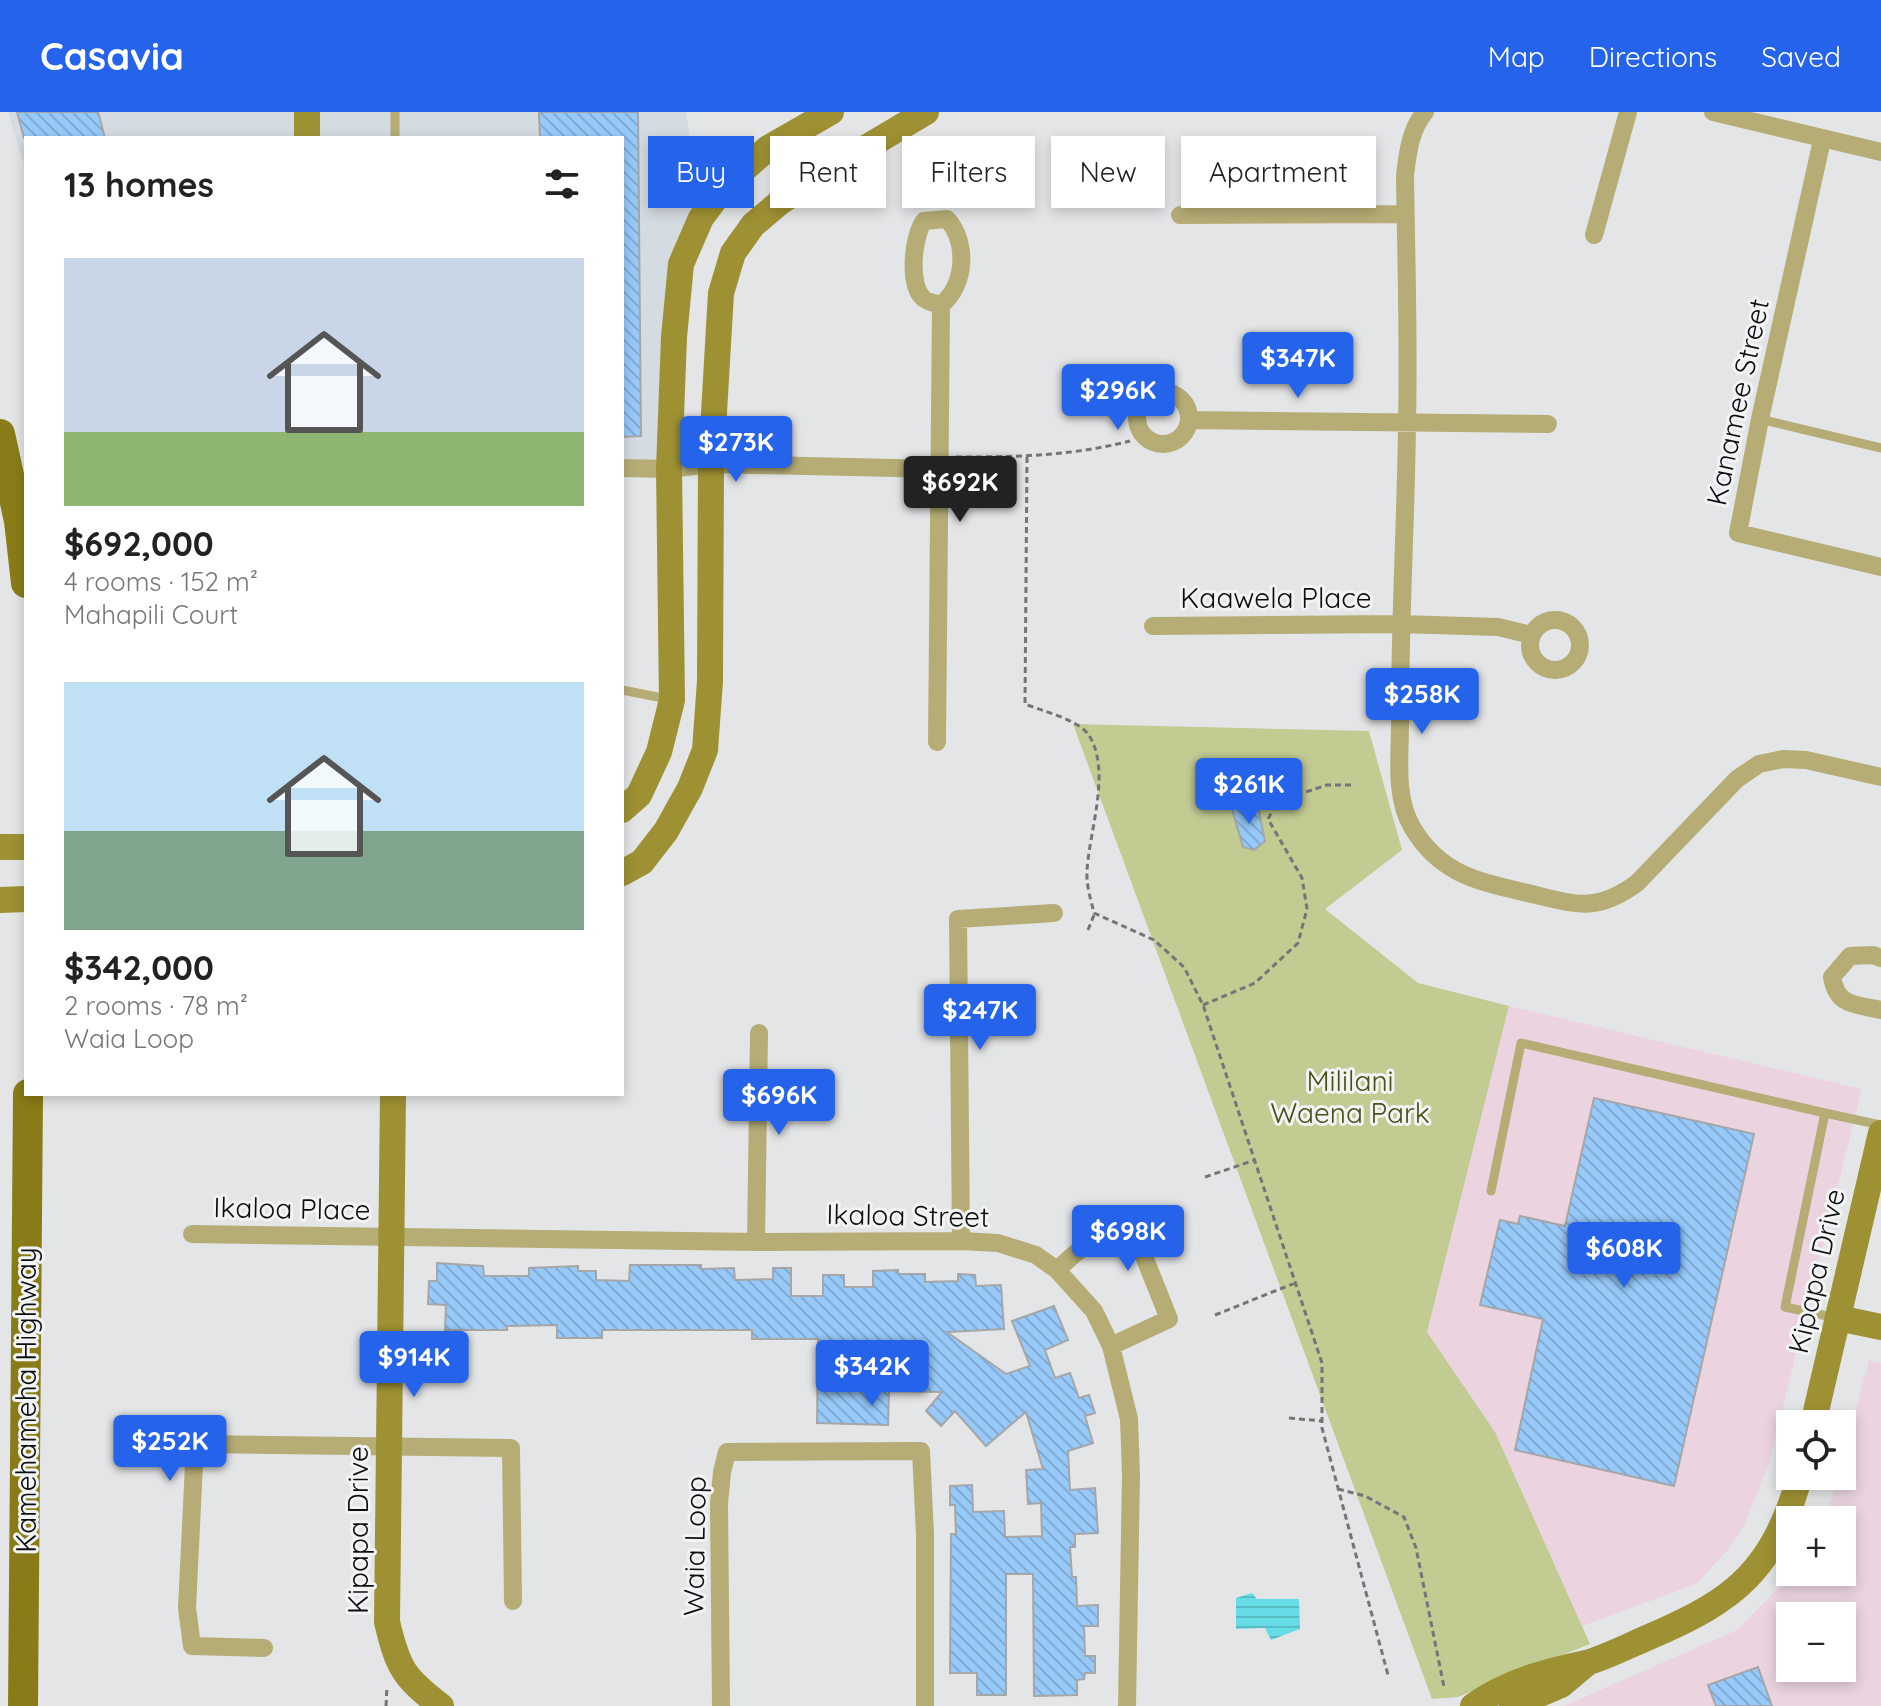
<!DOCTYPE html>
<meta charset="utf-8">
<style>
body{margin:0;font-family:Quicksand,sans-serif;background:#f2f2f2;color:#222;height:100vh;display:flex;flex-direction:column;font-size:30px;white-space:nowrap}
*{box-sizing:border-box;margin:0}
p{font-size:26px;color:#767676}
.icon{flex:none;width:44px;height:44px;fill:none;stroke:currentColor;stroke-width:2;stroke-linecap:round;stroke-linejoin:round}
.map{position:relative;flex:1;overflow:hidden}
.sheet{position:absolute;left:24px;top:24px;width:600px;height:960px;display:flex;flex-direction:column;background:#fff;border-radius:0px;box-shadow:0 4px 12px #0003}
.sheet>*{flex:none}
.guide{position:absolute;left:648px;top:24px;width:760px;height:72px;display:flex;gap:16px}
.fabs{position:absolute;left:1776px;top:1298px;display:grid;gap:16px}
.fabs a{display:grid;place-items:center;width:80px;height:80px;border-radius:0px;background:#fff;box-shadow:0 4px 12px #0003;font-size:40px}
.price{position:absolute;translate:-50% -68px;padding:0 18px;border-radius:8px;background:#2563eb;color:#fff;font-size:26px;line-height:52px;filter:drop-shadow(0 2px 4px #0008)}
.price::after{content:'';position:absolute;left:50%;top:48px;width:24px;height:18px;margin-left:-12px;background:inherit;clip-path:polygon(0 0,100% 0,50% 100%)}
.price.active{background:#222;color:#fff}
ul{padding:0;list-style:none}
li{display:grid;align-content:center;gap:16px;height:424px;padding:0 40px}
li span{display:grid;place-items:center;height:248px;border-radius:0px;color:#555}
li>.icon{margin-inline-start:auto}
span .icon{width:144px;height:144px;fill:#fffc;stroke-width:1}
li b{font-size:34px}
h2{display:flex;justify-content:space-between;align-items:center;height:96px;padding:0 40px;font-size:34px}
.chip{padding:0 28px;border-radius:0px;background:#fff;box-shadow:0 4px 12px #0003;font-size:28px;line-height:72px}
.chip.active{background:#2563eb;color:#fff}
header{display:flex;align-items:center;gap:48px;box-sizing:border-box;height:112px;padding:0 40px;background:#2563eb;color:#fff}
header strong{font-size:38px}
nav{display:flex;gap:44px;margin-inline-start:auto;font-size:28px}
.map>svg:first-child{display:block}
.built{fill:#d4dbe1}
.education{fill:#ebd4e0;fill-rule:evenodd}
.green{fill:#c1cb92}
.water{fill:url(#water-rules)}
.building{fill:url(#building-back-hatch);stroke:#a5a6a7;stroke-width:2}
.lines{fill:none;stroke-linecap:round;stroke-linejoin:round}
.path{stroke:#747575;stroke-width:3;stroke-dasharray:6 4;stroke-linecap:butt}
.lane{stroke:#b5ad75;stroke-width:9}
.street{stroke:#b5ad75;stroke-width:18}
.secondary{stroke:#9e9133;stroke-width:26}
.primary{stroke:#897c18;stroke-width:30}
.labels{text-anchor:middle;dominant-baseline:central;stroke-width:6;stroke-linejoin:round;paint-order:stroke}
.street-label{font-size:28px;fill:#0c0d0d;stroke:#f1f3f4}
.park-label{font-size:28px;fill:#485013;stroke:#f1f3f4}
</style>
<header>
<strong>Casavia</strong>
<nav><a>Map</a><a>Directions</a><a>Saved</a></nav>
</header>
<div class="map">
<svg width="1881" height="1594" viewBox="0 0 1881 1594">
<defs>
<pattern id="water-rules" width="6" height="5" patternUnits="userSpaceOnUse" patternTransform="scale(2)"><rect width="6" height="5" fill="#66dde6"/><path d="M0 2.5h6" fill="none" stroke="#57bcc4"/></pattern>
<pattern id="building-back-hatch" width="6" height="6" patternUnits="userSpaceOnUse" patternTransform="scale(2)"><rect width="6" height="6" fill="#97c9f9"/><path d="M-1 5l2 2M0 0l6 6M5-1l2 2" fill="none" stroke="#81abd4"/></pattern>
</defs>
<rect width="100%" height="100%" fill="#e4e5e6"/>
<path class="built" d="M8 0H686L701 106 686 138 669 357 622 356V26H26V59Z"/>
<path class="education" d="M1509 894 1862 977 1769 1351 1745 1412 1726 1440 1696 1472 1582 1514 1495 1320 1427 1220Z
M1869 1248 1881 1251V1594H1564L1737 1518 1794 1460H1842V1408H1826L1838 1364H1842V1348ZM1790 1504H1842V1556H1790Z"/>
<path class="green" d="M1073 612 1369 619 1402 738 1325 797 1418 871 1509 894 1427 1220 1495 1320 1590 1532 1458 1585 1432 1587Z"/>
<path class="water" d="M1252 1481 1257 1487H1299L1300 1517 1271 1528 1265 1516 1236 1517V1486Z"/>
<path class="building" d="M17 0H98L105 26H24Z
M539 0H638L641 324 622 325V26H540Z
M1257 691 1265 729 1254 738 1243 735 1232 697Z
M1594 986 1754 1022 1674 1374 1515 1338 1543 1207 1480 1193 1500 1108 1518 1112 1520 1104 1565 1114Z
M437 1151 483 1154 484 1164H529V1156L578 1154V1159H596V1168L629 1169 630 1153H701V1157L734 1156 735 1168 773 1167V1156H791V1184H823V1163H844V1175H873V1159L898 1158V1162H925V1170L958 1169V1162L975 1163 976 1174 1001 1173 1004 1217 947 1220 1006 1262 1030 1254 1012 1209 1054 1194 1068 1228 1045 1238 1055 1266 1070 1261 1079 1286 1089 1283 1095 1301 1085 1304 1093 1331 1068 1339 1070 1378 1095 1376 1098 1421 1075 1422V1435H1070L1072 1465H1076L1077 1494 1098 1493V1514H1084L1085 1544H1095V1561H1085L1084 1567 1077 1568V1583L1034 1584 1033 1462H1006V1583H977V1561H950L951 1422H956L955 1393H950V1374L972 1373 973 1400 1004 1399 1005 1425 1042 1424 1041 1391 1028 1392 1026 1358 1043 1357 1026 1300 986 1334 955 1299 941 1314 926 1299 942 1280 889 1279 888 1313 817 1311 818 1227H752V1218H602V1226H557V1213L507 1214V1218H445L446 1193 428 1192 429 1169H437Z
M1758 1555 1772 1594H1716L1708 1573Z"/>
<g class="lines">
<path class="path" d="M956 345C1015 345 1072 344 1130 329
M1027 345 1025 592C1042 599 1081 608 1090 625 1111 661 1089 720 1087 759 1086 773 1091 788 1094 801L1154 828 1184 855 1203 893 1322 1251V1316L1388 1563
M1088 818 1094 803
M1203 893 1255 871 1298 831 1307 797 1302 766 1268 707 1278 689 1327 673H1352
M1205 1065 1255 1048
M1215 1203 1295 1171
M1289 1306 1322 1309
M1338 1377 1365 1384 1404 1405 1416 1436 1444 1575
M386 1594 387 1574"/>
<path class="lane" d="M395 0V26
M1760 307 1881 336
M622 578 668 587
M1491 1079 1521 931 1825 1001
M1837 1206 1785 1195 1825 1001 1881 1013"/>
<path class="street" d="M1425 0C1410 18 1408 40 1405 63 1406 145 1409 228 1407 311 1406 408 1400 505 1400 602 1401 638 1393 683 1412 715 1439 761 1476 769 1523 780 1572 791 1594 803 1637 771L1737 667 1759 652 1783 647 1806 648 1881 665
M1713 0 1881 40
M1822 28 1760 307 1738 421 1881 455
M1180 103 1405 102
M1594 123 1628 0
M1137 306a26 26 0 1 1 52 0a26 26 0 1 1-52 0Z
M1189 308 1548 312
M622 356 669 357 711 352 939 357
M1530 533a25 25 0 1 1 50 0a25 25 0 1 1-50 0Z
M1153 514 1400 512 1498 515 1531 523
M937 630 941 193C966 173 968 130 947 107L924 109C913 124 908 172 923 186 927 190 935 191 941 193
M1881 846 1873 843 1850 844 1832 865C1837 895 1856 892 1881 898
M192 1122 756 1130 961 1129 998 1131 1036 1143 1057 1158 1094 1199 1111 1234 1129 1307 1131 1363 1127 1594
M961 1129 958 807 1054 801
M756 1130 759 921
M1057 1158C1078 1138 1100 1118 1130 1119L1137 1127 1169 1207 1111 1234
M264 1536 192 1534 187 1496 195 1332 511 1336 513 1489
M721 1594 719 1392 722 1360 727 1340 921 1339 925 1423V1594"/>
<path class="secondary" d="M307 0V26
M622 698 639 683 659 640 672 588 669 357 674 225 681 152 701 106 725 74 768 36 831 0
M0 735H26
M622 761 642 750 666 719 690 676 705 638 710 569 711 352 721 181 733 141 753 113 779 91 825 60 926 0
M0 788 26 787
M393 982 387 1510C398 1556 403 1565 441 1594
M1838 1206 1881 1215
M1813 1312 1881 1021
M1473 1594C1508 1569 1545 1560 1586 1551 1607 1545 1628 1534 1649 1525 1737 1488 1773 1457 1800 1364
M1512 1594 1561 1573 1586 1552"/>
<path class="primary" d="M0 322 19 409 26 471
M23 1594 28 982"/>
</g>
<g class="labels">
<g class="street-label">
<text transform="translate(1737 290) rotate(-78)">Kanamee Street</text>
<text x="1276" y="485">Kaawela Place</text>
<text transform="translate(292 1096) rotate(1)">Ikaloa Place</text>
<text transform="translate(908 1103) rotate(1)">Ikaloa Street</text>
<text transform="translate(1816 1159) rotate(-77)">Kipapa Drive</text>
<text transform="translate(25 1288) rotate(-90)">Kamehameha Highway</text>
<text transform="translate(357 1418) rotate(-90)">Kipapa Drive</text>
<text transform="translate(694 1434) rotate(-89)">Waia Loop</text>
</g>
<g class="park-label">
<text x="1350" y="968">Mililani<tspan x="1350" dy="32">Waena Park</tspan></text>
</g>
</g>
</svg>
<div class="fabs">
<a><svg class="icon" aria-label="locate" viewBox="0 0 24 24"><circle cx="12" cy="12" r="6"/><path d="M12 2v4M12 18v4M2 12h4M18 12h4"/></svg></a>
<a>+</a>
<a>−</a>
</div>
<b class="price" style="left:1298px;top:288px">$347K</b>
<b class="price" style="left:1118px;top:320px">$296K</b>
<b class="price" style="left:736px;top:372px">$273K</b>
<b class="price active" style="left:960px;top:412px">$692K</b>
<b class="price" style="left:1422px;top:624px">$258K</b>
<b class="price" style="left:1249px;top:714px">$261K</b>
<b class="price" style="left:980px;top:940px">$247K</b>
<b class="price" style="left:779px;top:1025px">$696K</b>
<b class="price" style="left:1128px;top:1161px">$698K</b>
<b class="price" style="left:1624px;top:1178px">$608K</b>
<b class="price" style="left:414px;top:1287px">$914K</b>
<b class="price" style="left:872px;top:1296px">$342K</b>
<b class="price" style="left:170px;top:1371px">$252K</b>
<div class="guide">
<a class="chip active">Buy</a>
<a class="chip">Rent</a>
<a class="chip">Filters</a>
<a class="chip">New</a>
<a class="chip">Apartment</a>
</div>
<section class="sheet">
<h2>13 homes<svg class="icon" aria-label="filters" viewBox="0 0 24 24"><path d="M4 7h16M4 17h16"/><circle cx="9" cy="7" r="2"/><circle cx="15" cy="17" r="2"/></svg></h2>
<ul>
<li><span style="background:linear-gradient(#c9d6e8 70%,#8fb573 0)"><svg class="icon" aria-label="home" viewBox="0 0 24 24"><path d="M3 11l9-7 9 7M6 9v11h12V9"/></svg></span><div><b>$692,000</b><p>4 rooms · 152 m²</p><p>Mahapili Court</p></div></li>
<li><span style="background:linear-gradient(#bfe0f5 60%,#7fa58c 0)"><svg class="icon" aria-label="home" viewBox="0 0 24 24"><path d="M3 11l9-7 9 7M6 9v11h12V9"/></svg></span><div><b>$342,000</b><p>2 rooms · 78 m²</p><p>Waia Loop</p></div></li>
</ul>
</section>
</div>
